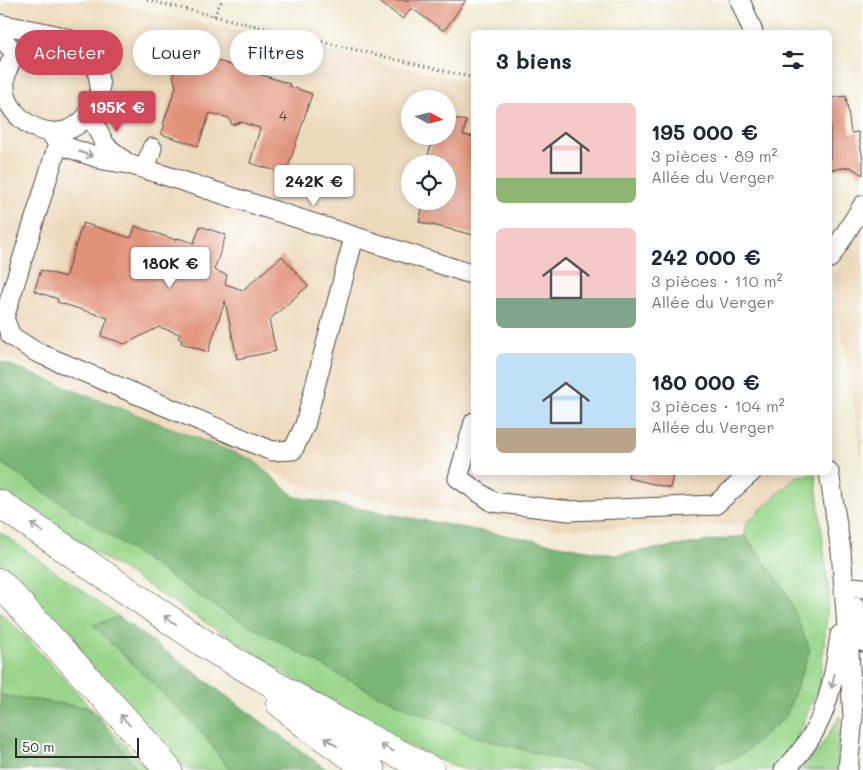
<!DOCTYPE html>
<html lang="fr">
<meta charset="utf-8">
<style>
body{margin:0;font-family:Mali,sans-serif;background:#f6f6f7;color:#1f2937;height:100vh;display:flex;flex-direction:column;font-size:19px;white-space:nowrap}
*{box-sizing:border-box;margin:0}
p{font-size:16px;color:#747a83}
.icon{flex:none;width:28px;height:28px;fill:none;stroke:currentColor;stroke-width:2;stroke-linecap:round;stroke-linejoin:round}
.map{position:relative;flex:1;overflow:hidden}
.side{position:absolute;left:471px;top:30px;width:361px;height:445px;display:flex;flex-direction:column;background:#fff;border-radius:8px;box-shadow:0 2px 12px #0003}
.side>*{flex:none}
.hud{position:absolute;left:15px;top:30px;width:381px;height:45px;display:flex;gap:10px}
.needle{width:32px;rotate:97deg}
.fabs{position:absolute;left:401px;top:90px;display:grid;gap:10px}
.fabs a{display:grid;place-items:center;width:55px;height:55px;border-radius:50%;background:#fff;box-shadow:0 2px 12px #0003;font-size:25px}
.scale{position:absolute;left:15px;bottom:12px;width:124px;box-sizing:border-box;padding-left:5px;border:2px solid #2b2b2b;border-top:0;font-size:14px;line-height:18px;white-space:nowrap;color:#2b2b2b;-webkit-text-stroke:4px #fff;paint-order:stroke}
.price{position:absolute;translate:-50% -42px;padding:0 11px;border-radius:5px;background:#fff;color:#222;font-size:16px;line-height:32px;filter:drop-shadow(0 1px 2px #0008)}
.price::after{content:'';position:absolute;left:50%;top:30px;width:15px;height:11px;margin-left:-8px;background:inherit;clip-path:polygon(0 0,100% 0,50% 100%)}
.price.selected{background:#d1495b;color:#fff}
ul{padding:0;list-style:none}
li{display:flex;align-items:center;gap:15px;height:125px;padding:0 25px}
li span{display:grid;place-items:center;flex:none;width:140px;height:100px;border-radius:8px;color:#555}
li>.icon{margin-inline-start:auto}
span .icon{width:60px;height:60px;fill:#fffc;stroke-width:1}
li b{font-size:21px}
h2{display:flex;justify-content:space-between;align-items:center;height:60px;padding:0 25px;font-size:21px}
.chip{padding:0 18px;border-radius:22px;background:#fff;box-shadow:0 2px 12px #0003;font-size:18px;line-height:45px}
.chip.selected{background:#d1495b;color:#fff}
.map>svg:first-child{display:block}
.built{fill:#ecd8ba;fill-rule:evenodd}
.green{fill:#99d58a;stroke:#62805a}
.forest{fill:#7ab676;stroke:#527050}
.building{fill:#e1937a}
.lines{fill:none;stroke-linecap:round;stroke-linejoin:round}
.minor-casing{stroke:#494844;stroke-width:21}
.highway-casing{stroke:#494844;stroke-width:29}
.path{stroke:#494844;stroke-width:3;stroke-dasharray:1 4;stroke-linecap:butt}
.minor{stroke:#fff;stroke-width:19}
.highway{stroke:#fff;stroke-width:28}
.oneway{stroke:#a0a0a0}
.labels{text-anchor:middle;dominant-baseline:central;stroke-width:4.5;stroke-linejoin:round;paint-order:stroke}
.number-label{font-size:14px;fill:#58453f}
</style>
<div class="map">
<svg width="863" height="770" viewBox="0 0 863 770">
<rect width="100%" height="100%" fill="#fff"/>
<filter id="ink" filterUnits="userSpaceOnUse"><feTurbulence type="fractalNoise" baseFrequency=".02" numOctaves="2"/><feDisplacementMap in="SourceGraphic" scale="10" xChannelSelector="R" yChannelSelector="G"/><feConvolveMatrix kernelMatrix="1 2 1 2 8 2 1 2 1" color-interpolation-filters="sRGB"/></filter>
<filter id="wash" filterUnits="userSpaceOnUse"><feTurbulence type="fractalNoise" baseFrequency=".0096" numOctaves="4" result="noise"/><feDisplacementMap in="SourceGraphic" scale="20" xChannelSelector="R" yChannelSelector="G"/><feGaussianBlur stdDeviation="1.12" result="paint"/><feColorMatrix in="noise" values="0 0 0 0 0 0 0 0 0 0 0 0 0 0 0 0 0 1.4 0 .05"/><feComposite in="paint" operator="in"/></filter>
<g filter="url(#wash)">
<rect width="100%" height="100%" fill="#f2ebd5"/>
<path class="built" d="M6 0H97L474 83V472H796L797 476 745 524 559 529 310 488 0 355V10ZM410 99H448V136H410ZM410 164H448V201H410Z
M863 228V466L833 276Z"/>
<path class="green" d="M0 462 477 737 599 770H466L453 766 352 720 293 678 0 492Z
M815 474 829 595 820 682 797 739 773 770H709L745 751 786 592 745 536V524L797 476Z
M0 532 119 617 93 625 201 731 230 770H187L29 599 0 571Z
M0 612C52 662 98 718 148 770H138L90 708 0 695Z
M840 716 837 770H798L819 750Z"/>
<path class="forest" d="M0 361 253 460 295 497 614 555 745 536 786 592 810 650 786 716 745 752 709 770H599L477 737 373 693 219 609 0 462Z
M119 617 327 770H328H230L201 731 93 625Z
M0 695 90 708 138 770H0Z"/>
<g id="blocks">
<path class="building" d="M376 0H466L444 31 411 8 403 19Z
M188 53 217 63 218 61 290 84 289 86 312 94 286 174 250 163 260 128 241 122 232 125 229 118 210 113 198 146 161 134 165 125 163 124 176 87 173 76 176 64 183 66Z
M846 96 851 133 858 132 863 160V175L850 167 830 170V98Z
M448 117 466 121 463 135 474 137V235L419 222 424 201H448V164H426L433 136H448Z
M83 223 131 238 135 226 176 240 178 238 194 243 200 226 226 235 214 270 227 275 225 284 243 290 282 256 308 286 269 320 276 351 237 359 225 301 208 352 181 343 182 340 178 338 180 334 159 327 125 344 101 336 108 318 57 302 58 299 34 291 41 270 65 277Z
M629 472H674L670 488 628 478Z"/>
</g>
</g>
<g filter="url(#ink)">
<use href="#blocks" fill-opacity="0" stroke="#494844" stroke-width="1"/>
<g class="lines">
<defs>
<path id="minor" d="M740 0 753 32
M0 24C21 29 52 32 71 40 83 45 94 58 97 70 98 75 99 81 100 85 100 94 96 103 91 110 88 114 85 119 81 122 55 145 14 125 6 95 1 72 13 52 32 41 38 37 48 37 54 36
M0 36 15 53
M89 112 105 145 127 163
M50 132 58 144 104 160 128 164 145 169 474 275
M58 144 4 318 11 336 36 352 272 451 293 450 305 425 354 237
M145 169 152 148
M830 258 863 205
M474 422 458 478 493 502 569 511 715 505 752 472
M829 472 841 551 849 652 853 717 848 770
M851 587 863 588
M855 607 863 642
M784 770C826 730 832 689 840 635"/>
<path id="highway" d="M0 504 211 648 353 730 430 770
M0 583 145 742 168 770
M280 703 309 727 371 770"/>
</defs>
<use href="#minor" class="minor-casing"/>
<use href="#highway" class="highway-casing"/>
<path class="path" d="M147 0 474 78
M214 16 222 0"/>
<use href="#minor" class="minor"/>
<use href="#highway" class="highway"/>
</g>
<defs><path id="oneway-shaft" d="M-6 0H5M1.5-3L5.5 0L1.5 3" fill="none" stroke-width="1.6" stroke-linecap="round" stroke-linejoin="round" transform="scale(1.25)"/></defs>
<g class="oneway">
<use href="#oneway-shaft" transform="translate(86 154) rotate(19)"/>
<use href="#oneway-shaft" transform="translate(37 528) rotate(-145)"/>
<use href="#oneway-shaft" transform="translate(170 620) rotate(-145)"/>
<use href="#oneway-shaft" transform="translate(833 681) rotate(101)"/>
<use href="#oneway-shaft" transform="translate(125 720) rotate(-132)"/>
<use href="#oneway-shaft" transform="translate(331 742) rotate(-145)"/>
<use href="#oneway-shaft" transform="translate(387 748) rotate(-153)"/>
</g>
</g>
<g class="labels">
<g class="number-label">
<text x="283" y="115">4</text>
</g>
</g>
</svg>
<div class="fabs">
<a><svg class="needle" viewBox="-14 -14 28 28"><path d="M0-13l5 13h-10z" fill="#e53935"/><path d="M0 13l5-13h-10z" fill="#747a83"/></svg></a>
<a><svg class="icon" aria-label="locate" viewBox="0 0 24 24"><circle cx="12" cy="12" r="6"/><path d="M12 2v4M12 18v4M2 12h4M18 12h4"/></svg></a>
</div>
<div class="scale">50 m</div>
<b class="price selected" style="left:117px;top:133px">195K €</b>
<b class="price" style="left:314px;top:207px">242K €</b>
<b class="price" style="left:170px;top:289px">180K €</b>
<div class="hud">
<a class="chip selected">Acheter</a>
<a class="chip">Louer</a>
<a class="chip">Filtres</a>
</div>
<section class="side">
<h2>3 biens<svg class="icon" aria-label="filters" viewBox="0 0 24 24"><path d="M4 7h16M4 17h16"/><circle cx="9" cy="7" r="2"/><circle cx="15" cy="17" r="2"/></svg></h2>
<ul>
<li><span style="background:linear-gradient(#f6c9c9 75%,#8fb573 0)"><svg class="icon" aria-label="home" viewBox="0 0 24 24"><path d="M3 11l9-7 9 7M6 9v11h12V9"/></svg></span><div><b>195 000 €</b><p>3 pièces · 89 m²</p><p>Allée du Verger</p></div></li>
<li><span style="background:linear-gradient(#f6c9c9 70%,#7fa58c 0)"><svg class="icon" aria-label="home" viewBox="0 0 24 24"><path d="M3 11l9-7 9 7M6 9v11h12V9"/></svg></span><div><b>242 000 €</b><p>3 pièces · 110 m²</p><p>Allée du Verger</p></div></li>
<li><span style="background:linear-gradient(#bfe0f5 75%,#b9a48a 0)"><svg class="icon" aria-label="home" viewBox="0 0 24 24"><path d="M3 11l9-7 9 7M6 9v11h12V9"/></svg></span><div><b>180 000 €</b><p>3 pièces · 104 m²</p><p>Allée du Verger</p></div></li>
</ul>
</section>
</div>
